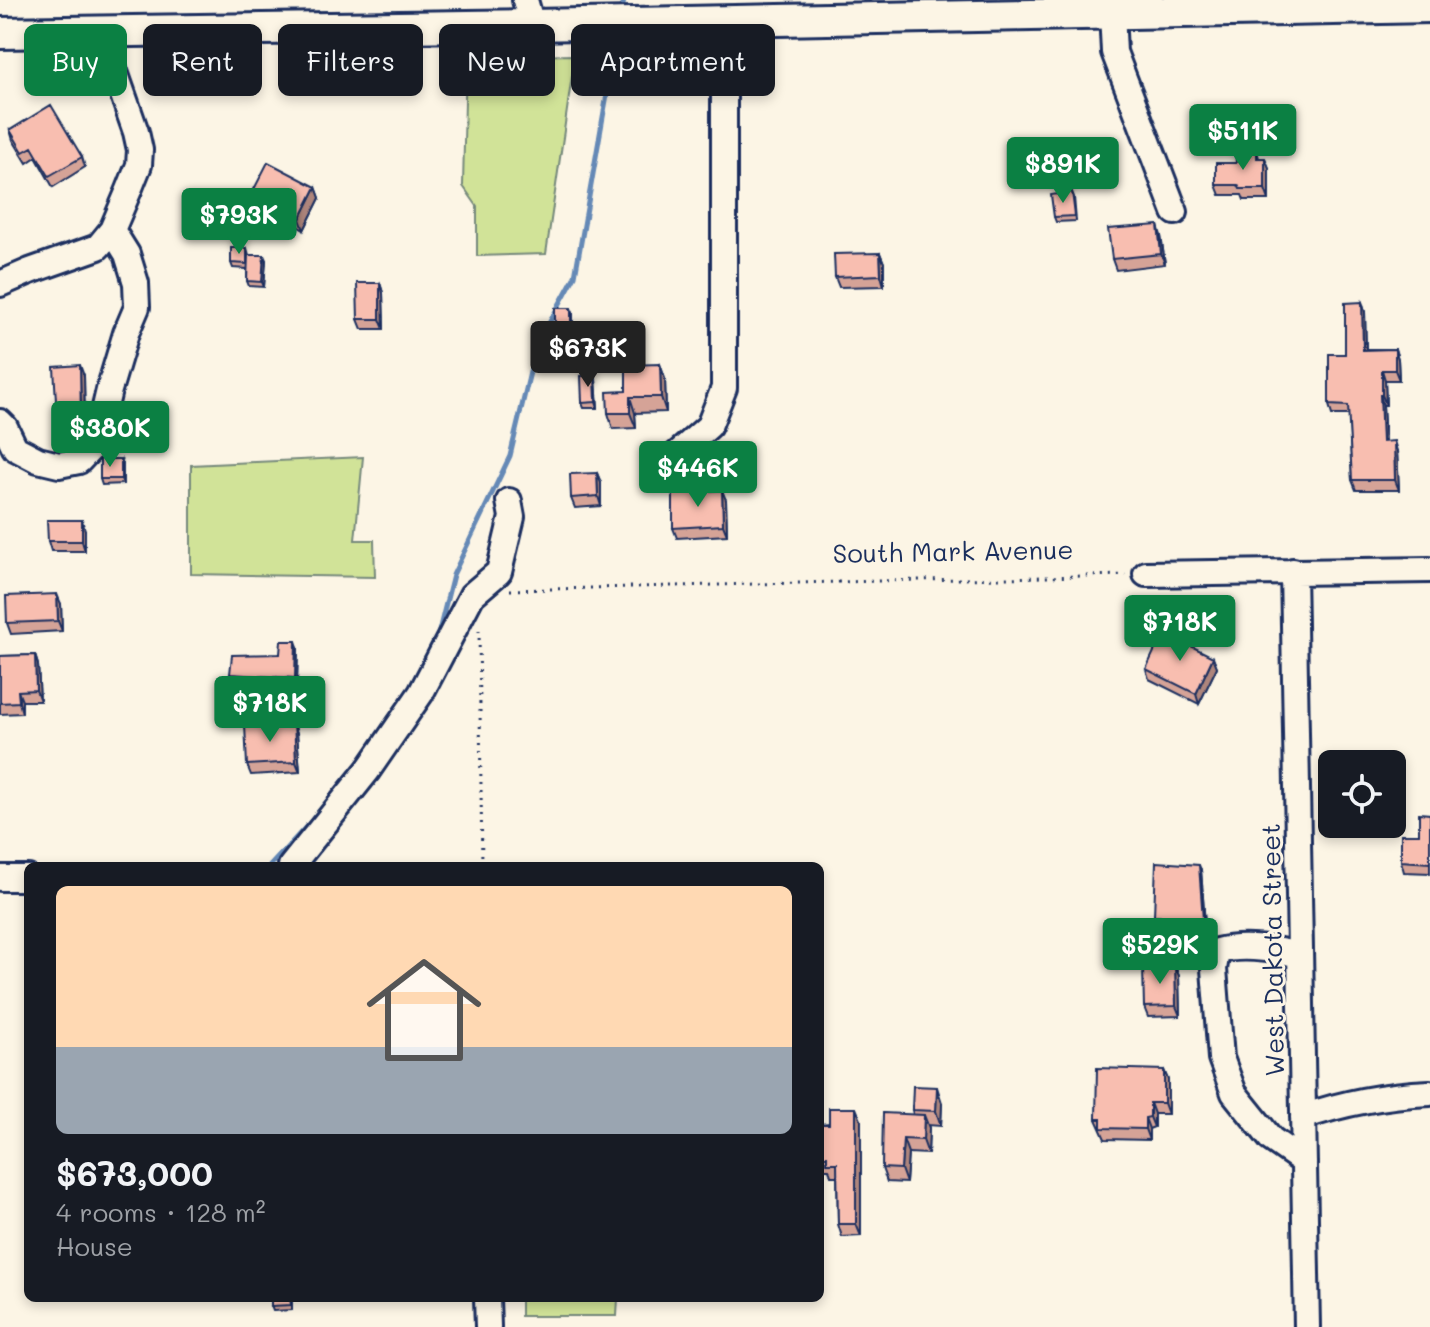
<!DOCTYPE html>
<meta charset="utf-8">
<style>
body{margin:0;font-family:Mali,sans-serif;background:#20242c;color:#f1f3f6;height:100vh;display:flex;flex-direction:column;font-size:30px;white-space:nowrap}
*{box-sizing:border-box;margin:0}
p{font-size:26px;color:#9ea1a6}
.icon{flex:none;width:44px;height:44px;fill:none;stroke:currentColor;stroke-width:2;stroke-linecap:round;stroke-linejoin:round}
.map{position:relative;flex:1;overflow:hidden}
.details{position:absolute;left:24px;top:862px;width:800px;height:440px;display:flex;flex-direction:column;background:#171b24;border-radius:12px;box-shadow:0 4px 12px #0003}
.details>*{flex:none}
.top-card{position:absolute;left:24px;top:24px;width:800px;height:72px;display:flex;gap:16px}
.fabs{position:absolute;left:1318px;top:750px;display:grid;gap:16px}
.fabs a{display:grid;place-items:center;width:88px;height:88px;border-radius:12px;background:#171b24;box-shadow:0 4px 12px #0003;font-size:40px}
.price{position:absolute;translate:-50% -68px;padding:0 18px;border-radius:8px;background:#0b8043;color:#fff;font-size:26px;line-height:52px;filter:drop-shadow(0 2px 4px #0008)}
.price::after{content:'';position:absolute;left:50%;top:48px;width:24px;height:18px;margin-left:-12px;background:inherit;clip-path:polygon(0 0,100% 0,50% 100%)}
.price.on{background:#222;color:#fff}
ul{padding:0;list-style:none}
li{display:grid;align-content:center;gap:16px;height:424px;padding:0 32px}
li span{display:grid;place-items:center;height:248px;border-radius:12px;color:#555}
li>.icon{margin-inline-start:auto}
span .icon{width:144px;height:144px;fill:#fffc;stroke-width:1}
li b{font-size:34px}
.tag{padding:0 28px;border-radius:12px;background:#171b24;box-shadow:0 4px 12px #0003;font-size:28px;line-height:72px}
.tag.on{background:#0b8043;color:#fff}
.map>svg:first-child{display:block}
.green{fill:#d1e398;stroke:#76897b;stroke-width:2}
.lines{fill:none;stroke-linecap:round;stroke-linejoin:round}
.stream{stroke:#6589b6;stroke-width:5}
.minor-casing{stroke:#1b2f5e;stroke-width:30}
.major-casing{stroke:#1b2f5e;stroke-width:36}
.path{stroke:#1b2f5e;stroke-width:3;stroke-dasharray:2 6;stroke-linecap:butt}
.minor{stroke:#fcf5e5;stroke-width:24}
.major{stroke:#fcf5e5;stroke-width:30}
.wall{fill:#d5a397;stroke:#1b2f5e;stroke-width:2}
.shaded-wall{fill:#ae857b;stroke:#1b2f5e;stroke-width:2}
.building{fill:#f8beb0;stroke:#1b2f5e;stroke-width:2}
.labels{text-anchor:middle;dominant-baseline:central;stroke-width:6;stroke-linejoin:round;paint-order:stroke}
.street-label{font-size:26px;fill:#1b2f5e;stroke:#fcf5e5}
</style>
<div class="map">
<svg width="1430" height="1327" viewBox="0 0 1430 1327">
<rect width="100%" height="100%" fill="#fcf5e5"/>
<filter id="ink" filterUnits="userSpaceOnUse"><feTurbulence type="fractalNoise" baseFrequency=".0125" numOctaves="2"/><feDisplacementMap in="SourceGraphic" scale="16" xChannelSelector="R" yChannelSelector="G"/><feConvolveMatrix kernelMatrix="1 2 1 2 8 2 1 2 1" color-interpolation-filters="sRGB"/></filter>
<g filter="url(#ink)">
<path class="green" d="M575 55 546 254 477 256V206L463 186 466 57Z
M363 457 355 540H374L375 577 191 574V465Z
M521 1298H618L617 1316H521Z"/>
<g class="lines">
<path class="stream" d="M621 15 624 0
M437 639 453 575 510 456 536 347 575 276 618 32
M270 866 317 815"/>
<defs>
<path id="minor" d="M525 0 532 25
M1112 13 1114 52 1175 212
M0 284 30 271 98 247 112 230 129 190 139 165 140 150 136 132 113 66 103 31
M0 422 5 427 15 448 38 460 59 465 79 461 97 442 109 390 126 333 137 307 136 283 127 254 112 230
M669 461 709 426 724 388V21
M1293 571 1307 1327
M1146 574 1430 570
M291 866 368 770 421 693 472 595 499 572 512 517 509 501
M0 878H28
M1300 955C1274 949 1242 944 1217 951L1214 969 1221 1058 1234 1093 1271 1139 1304 1162
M1303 1117C1343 1103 1387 1095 1430 1093
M487 1298 488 1327"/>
<path id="major" d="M0 33 532 25 1430 7"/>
</defs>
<use href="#minor" class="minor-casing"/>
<use href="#major" class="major-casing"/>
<path class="path" d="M510 590 1126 575
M479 630 482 866"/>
<use href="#minor" class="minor"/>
<use href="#major" class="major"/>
</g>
<path class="wall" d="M10 130 82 157 85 167 53 187 36 157 27 163 13 140Z
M1257 151 1259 158H1265L1269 168V200H1244L1242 195H1220L1216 185 1236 163Z
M316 187 320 198 304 230 292 223 286 228H283L281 232 261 220 258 213 252 210 249 199Z
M1072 192 1074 197 1076 221 1056 222 1054 217Z
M1161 236 1165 264 1116 270 1112 259Z
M247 248 249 255 266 260 264 287 249 286 247 281V269L233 268 231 263Z
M880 253 884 263V286L839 287 835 277Z
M380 283 383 293 384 329H362L358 319Z
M1362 302 1365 312 1366 349H1395L1398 359 1399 380H1385L1386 405H1383L1385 442 1397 451 1399 490H1356L1352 480 1349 415H1332L1329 405Z
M573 313V330H557L555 325Z
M660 364 665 379 666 412 635 413 636 428 613 429 608 413 626 391Z
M84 376 85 428H61L57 418Z
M596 380 598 408H584L582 403Z
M121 459 123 464V484L102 485 100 479Z
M597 473 601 483V506L575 508 571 498Z
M726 500 727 535 677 538 673 528Z
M85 530V551H51L48 541Z
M61 604 62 631 11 634 7 623Z
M298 647 297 683 232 680 230 674Z
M35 655 38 665 40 701H22V713L0 714V656Z
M1213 657 1217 667 1199 704 1149 679 1146 669Z
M297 733 300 772 251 775 247 765Z
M1430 814V873L1404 872 1401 861 1419 834Z
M1201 870 1205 925 1156 921 1154 916Z
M1175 966 1179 976 1180 1016 1148 1017 1144 1007Z
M1164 1070 1168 1080V1114H1154V1127L1149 1129V1140L1105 1139 1096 1119Z
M942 1103 941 1126 928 1125 929 1128 928 1154 908 1153 906 1183 887 1182 882 1168 913 1114 912 1110Z
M861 1120V1236L842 1237 838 1224 837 1176H831L829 1169H820V1124Z
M292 1298V1310L273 1311 271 1306Z"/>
<path class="shaded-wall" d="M1265 158 1269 168V200L1265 189Z
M316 187 320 198 304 230 300 219Z
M288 213 292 223 286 228 283 218Z
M279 218 283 228 281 232 278 221Z
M1158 225 1161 236 1165 264 1161 254Z
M880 253 884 263V286L881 275Z
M264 255 266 260 264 287 262 282Z
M380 283 383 293 384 329 380 319Z
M1362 302 1365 312 1366 359 1363 350Z
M571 308 573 313V330L571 325Z
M1395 349 1398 359 1399 380 1395 370Z
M660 364 665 379 666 412 661 397Z
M80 365 84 376 85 428 81 418Z
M1382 370 1385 380 1386 405 1382 395Z
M595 375 596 380 598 408 596 402Z
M1380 395 1383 405 1385 452 1382 442Z
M630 397 635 413 636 428 630 413Z
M1394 441 1397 451 1399 490 1395 480Z
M121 459 123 464V484L121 479Z
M597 473 601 483V506L598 496Z
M722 490 726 500 727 535 723 525Z
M82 520 85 530V551L82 541Z
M57 594 61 604 62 631 58 621Z
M296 641 298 647 297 683 295 678Z
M35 655 38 665 40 701 36 690Z
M1213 657 1217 667 1199 704 1196 694Z
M18 691 22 701V713L19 702Z
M294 722 297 733 300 772 296 762Z
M1199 865 1201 870 1205 925 1203 920Z
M1175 966 1179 976 1180 1016 1176 1006Z
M1164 1070 1168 1080V1114L1164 1103Z
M937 1087 942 1103 941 1126 936 1111Z
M1150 1103 1154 1114V1127L1150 1117Z
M856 1108 861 1120V1236L856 1224Z
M924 1115 929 1128 928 1154 923 1140Z
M1145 1118 1149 1129V1140L1145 1129Z
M903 1139 908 1153 906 1183 901 1169Z"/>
<path class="building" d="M51 105 82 157 49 176 32 147 23 152 10 130Z
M1235 151H1257V158H1265V189H1240L1238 185H1216V163H1236Z
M268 162 316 187 300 219 288 213 283 218H279L278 221 257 210 260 205 249 199Z
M1072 192 1075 216 1054 217 1051 195Z
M1158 225 1161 254 1112 259 1108 229Z
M231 248H247V264L231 263Z
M880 253 881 275 835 277 834 254Z
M248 255H264L262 282 247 281Z
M357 283H380V319H358Z
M1362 302 1363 350 1395 349V370H1382V395H1380L1382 442 1394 441 1395 480H1352L1348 406 1329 405V354H1345V303Z
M555 308H571V325H555Z
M660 364 661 397H630V413H608L607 392 626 391V365Z
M80 365 81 418H57L54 367Z
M595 375 596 402 582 403 581 376Z
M100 459H121V479H100Z
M597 473 598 496 571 498 570 474Z
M722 490 723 525 673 528V493Z
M47 520H82V541H48Z
M57 594 58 621 7 623 6 596Z
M1163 632 1213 657 1196 694 1146 669Z
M281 641H296L295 678 230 674 232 655 280 654Z
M35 655 36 690 18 691 19 702 0 703V656Z
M294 722 296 762 247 765 245 725Z
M1419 813 1430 814V863L1401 861V834H1419Z
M1156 862 1199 865 1203 920 1154 916Z
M1175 966 1176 1006 1144 1007 1143 967Z
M1097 1068 1164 1070V1103H1150V1117L1145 1118V1129L1101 1128V1119H1096Z
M913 1086 937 1087 936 1111 912 1110Z
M829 1108H856V1224H838L837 1163H827V1156H820V1124H829Z
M883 1113 924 1115 923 1140 903 1139 901 1169 882 1168Z
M271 1298H290L291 1305 271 1306Z"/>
</g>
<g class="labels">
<g class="street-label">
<text transform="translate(953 551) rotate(-1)">South Mark Avenue</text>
<text transform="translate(1272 950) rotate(-91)">West Dakota Street</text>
</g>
</g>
</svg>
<div class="fabs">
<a><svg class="icon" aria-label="locate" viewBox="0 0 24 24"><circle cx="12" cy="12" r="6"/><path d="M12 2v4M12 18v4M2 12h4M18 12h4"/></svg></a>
</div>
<b class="price" style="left:1243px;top:172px">$511K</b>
<b class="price" style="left:1063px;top:205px">$891K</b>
<b class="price" style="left:239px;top:256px">$793K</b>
<b class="price on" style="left:588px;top:389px">$673K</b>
<b class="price" style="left:110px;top:469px">$380K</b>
<b class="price" style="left:698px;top:509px">$446K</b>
<b class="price" style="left:1180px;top:663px">$718K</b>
<b class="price" style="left:270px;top:744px">$718K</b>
<b class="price" style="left:1160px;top:986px">$529K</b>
<div class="top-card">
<a class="tag on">Buy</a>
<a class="tag">Rent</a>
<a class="tag">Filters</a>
<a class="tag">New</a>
<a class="tag">Apartment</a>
</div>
<section class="details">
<ul>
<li><span style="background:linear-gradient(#ffd9b3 65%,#9aa5b1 0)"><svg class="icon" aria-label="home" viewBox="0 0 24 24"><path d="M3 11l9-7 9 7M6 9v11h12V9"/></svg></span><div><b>$673,000</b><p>4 rooms · 128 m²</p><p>House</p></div></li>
</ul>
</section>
</div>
